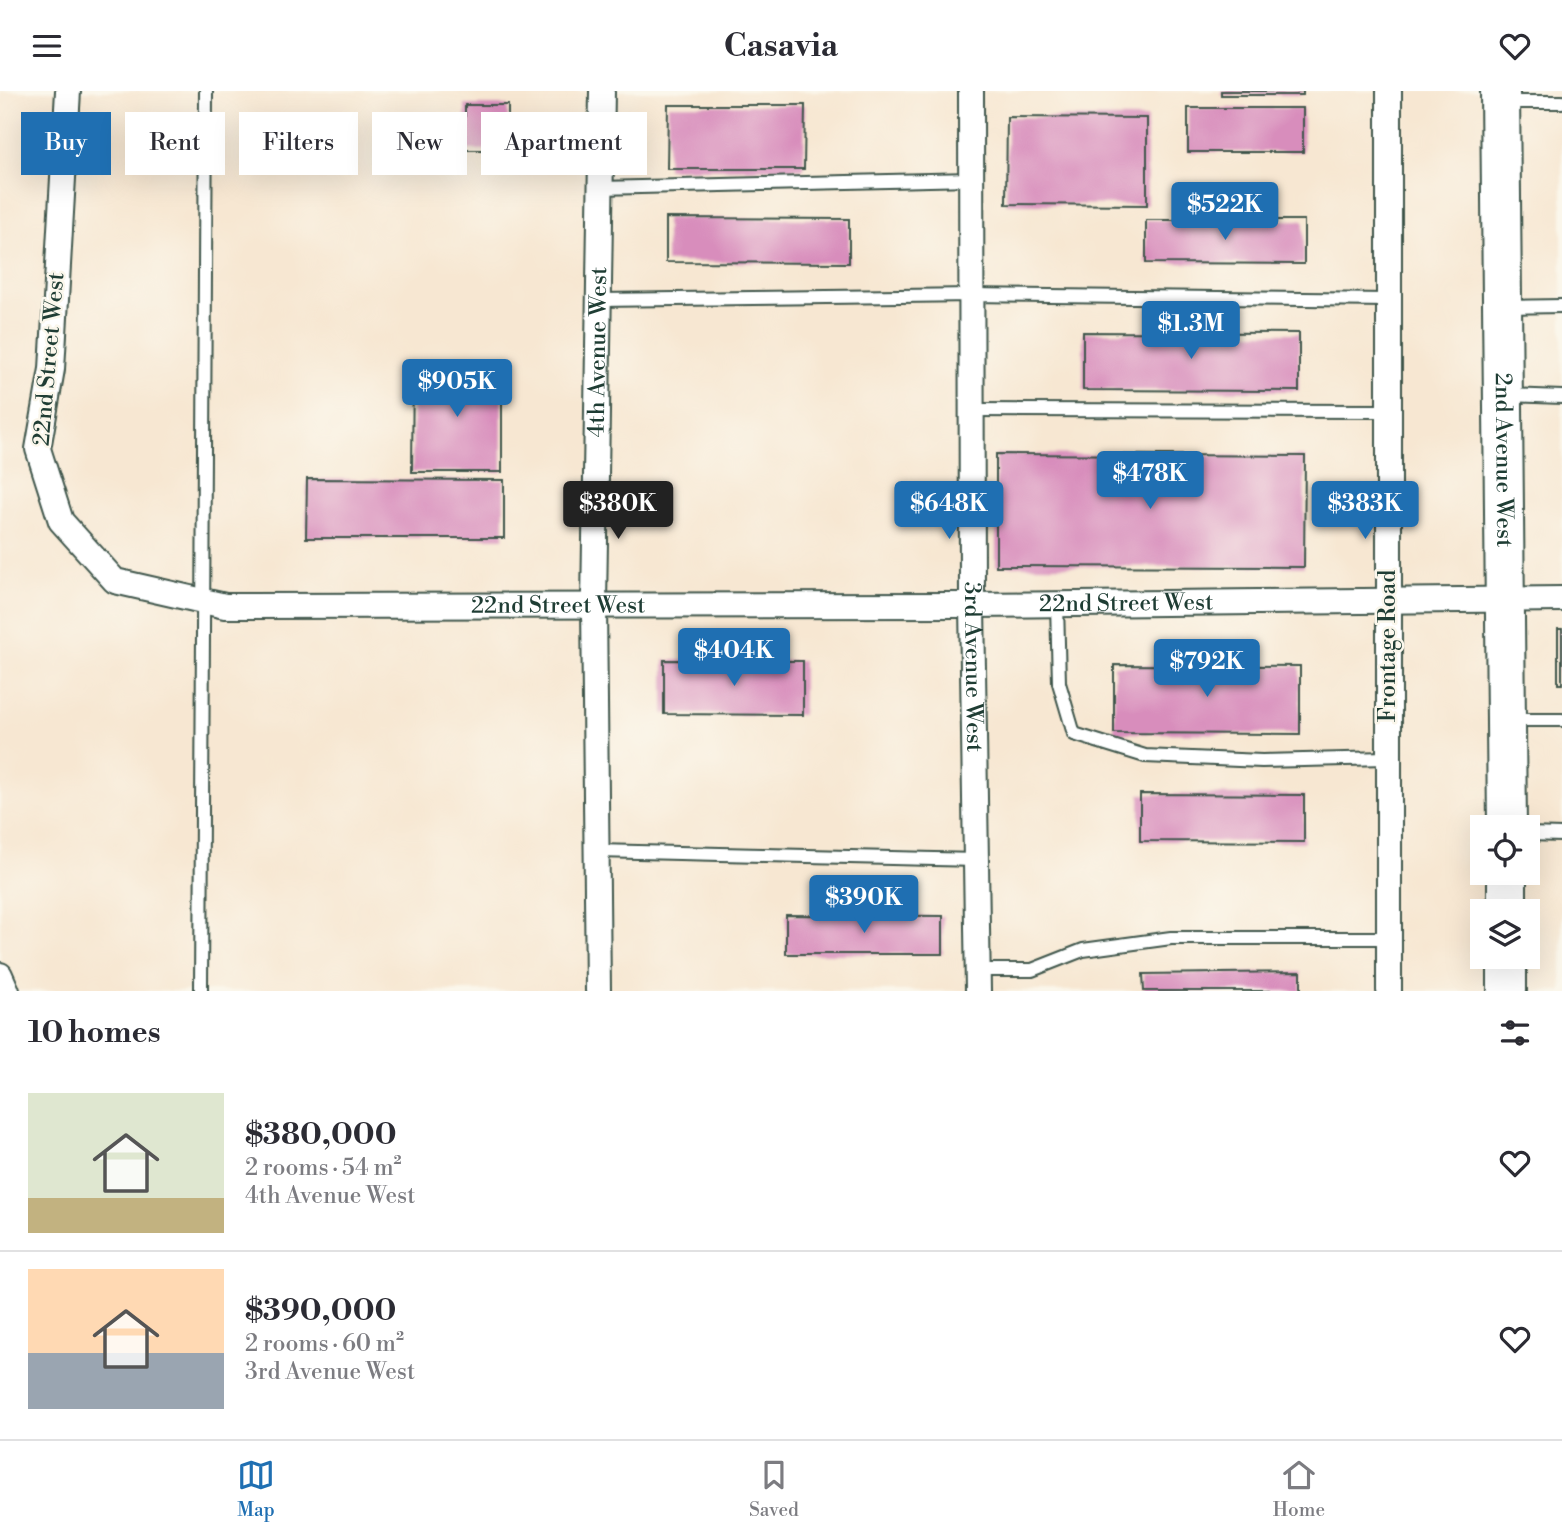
<!DOCTYPE html>
<meta charset="utf-8">
<style>
body{margin:0;font-family:"Libre Bodoni",serif;background:#f7f7f7;color:#2b2b33;height:100vh;display:flex;flex-direction:column;font-size:26px;white-space:nowrap}
*{box-sizing:border-box;margin:0}
p{font-size:23px;color:#7c7c81}
.icon{flex:none;width:38px;height:38px;fill:none;stroke:currentColor;stroke-width:2;stroke-linecap:round;stroke-linejoin:round}
.map{position:relative;height:900px;overflow:hidden}
.side{display:flex;flex-direction:column;background:#fff;flex:1}
.side>*{flex:none}
.hud{position:absolute;left:21px;top:21px;width:700px;height:63px;display:flex;gap:14px}
.controls{position:absolute;left:1470px;top:724px;display:grid;gap:14px}
.controls a{display:grid;place-items:center;width:70px;height:70px;border-radius:0px;background:#fff;box-shadow:0 7px 28px #0002;font-size:35px}
.price{position:absolute;translate:-50% -60px;padding:0 16px;border-radius:7px;background:#1f6fb2;color:#fff;font-size:23px;line-height:46px;filter:drop-shadow(0 2px 4px #0008)}
.price::after{content:'';position:absolute;left:50%;top:42px;width:21px;height:16px;margin-left:-10px;background:inherit;clip-path:polygon(0 0,100% 0,50% 100%)}
.price.active{background:#222;color:#fff}
ul{padding:0;list-style:none}
li{display:flex;align-items:center;gap:21px;height:175px;padding:0 28px}
li+li{border-top:2px solid #e1e1e2}
li span{display:grid;place-items:center;flex:none;width:196px;height:140px;border-radius:0px;color:#555}
li>.icon{margin-inline-start:auto}
span .icon{width:84px;height:84px;fill:#fffc;stroke-width:1}
li b{font-size:30px}
h2{display:flex;justify-content:space-between;align-items:center;height:84px;padding:0 28px;font-size:30px}
.pill{padding:0 24px;border-radius:0px;background:#fff;box-shadow:0 7px 28px #0002;font-size:24px;line-height:63px}
.pill.active{background:#1f6fb2;color:#fff}
header{display:flex;justify-content:space-between;align-items:center;height:91px;padding:0 28px;background:#fff;font-size:32px;font-weight:700}
.dock{display:flex;justify-content:space-around;align-items:center;height:98px;border-top:2px solid #e1e1e2;background:#fff;font-size:19px;color:#7c7c81}
.dock a{display:grid;justify-items:center;gap:4px}
.dock .active{color:#1f6fb2}
.map>svg:first-child{display:block}
.building{fill:#d88dbc}
.lines{fill:none;stroke-linecap:round;stroke-linejoin:round}
.lane-casing{stroke:#3f564c;stroke-width:16}
.street-casing{stroke:#3f564c;stroke-width:28}
.primary-casing{stroke:#3f564c;stroke-width:42}
.lane{stroke:#fff;stroke-width:12}
.street{stroke:#fff;stroke-width:24}
.primary{stroke:#fff;stroke-width:38}
.labels{text-anchor:middle;dominant-baseline:central;stroke-width:5;stroke-linejoin:round;paint-order:stroke}
.street-label{font-size:23px;fill:#1f3d34;stroke:#fbf7ec}
</style>
<header><svg class="icon" aria-label="menu" viewBox="0 0 24 24"><path d="M4 6h16M4 12h16M4 18h16"/></svg>Casavia<svg class="icon" aria-label="heart" viewBox="0 0 24 24"><path d="M12 20l-8-8c-3-5 5-10 8-4 3-6 11-1 8 4z"/></svg></header>
<div class="map">
<svg width="1562" height="900" viewBox="0 0 1562 900">
<rect width="100%" height="100%" fill="#fbf7ec"/>
<filter id="ink" filterUnits="userSpaceOnUse"><feTurbulence type="fractalNoise" baseFrequency=".0143" numOctaves="2"/><feDisplacementMap in="SourceGraphic" scale="14" xChannelSelector="R" yChannelSelector="G"/><feConvolveMatrix kernelMatrix="1 2 1 2 8 2 1 2 1" color-interpolation-filters="sRGB"/></filter>
<filter id="wash" filterUnits="userSpaceOnUse"><feTurbulence type="fractalNoise" baseFrequency=".00686" numOctaves="4" result="noise"/><feDisplacementMap in="SourceGraphic" scale="28" xChannelSelector="R" yChannelSelector="G"/><feGaussianBlur stdDeviation="1.57" result="paint"/><feColorMatrix in="noise" values="0 0 0 0 0 0 0 0 0 0 0 0 0 0 0 0 0 1.4 0 .05"/><feComposite in="paint" operator="in"/></filter>
<g filter="url(#wash)">
<rect width="100%" height="100%" fill="#f7e7d2"/>
<g id="blocks">
<path class="building" d="M1221 0H1303V4H1221Z
M465 14H508V59H465Z
M668 14H805L804 78H667Z
M1188 17H1303V61H1188Z
M1007 26 1147 27V114L1006 113Z
M666 127 849 128V172L666 171Z
M1146 129H1304V173L1146 172Z
M1083 241 1299 242V300L1083 299Z
M413 274H502V381H412Z
M996 363 1305 365 1304 476 996 475Z
M307 388 504 389V447H306Z
M1558 538H1562V593H1558Z
M664 569 803 570V624L664 623Z
M1114 574 1300 575V643L1114 642Z
M1140 703 1304 704V751L1140 750Z
M786 824 943 825V863H786Z
M1301 881V900H1144L1143 883Z"/>
</g>
</g>
<g filter="url(#ink)">
<use href="#blocks" fill-opacity="0" stroke="#3f564c" stroke-width="2"/>
<g class="lines">
<defs>
<path id="lane" d="M1503 11H1562
M600 97 971 88
M599 209 972 204 1388 209
M1506 216 1562 215
M1506 304 1562 306
M972 319 1389 320
M1057 513 1059 592 1074 643 1145 665 1262 670 1387 667
M1510 629H1562
M1528 743 1562 744
M597 760 977 769
M979 879H1032L1083 859 1171 847H1388
M201 900 206 0"/>
<g id="street">
<path id="s1" d="M68 0 52 278 38 358 61 430 115 490 225 515 972 514 1562 508"/>
<path id="s2" d="M971 0 972 514 978 900"/>
<path d="M1389 0V900"/>
<path d="M0 884 7 900"/>
<path id="s3" d="M598 900 594 513 602 0"/>
</g>
<g id="primary">
<path id="s4" d="M1500 0 1507 737"/>
<path d="M1507 782V821"/>
<path d="M1507 866V900"/>
</g>
</defs>
<use href="#lane" class="lane-casing"/>
<use href="#street" class="street-casing"/>
<use href="#primary" class="primary-casing"/>
<use href="#lane" class="lane"/>
<use href="#street" class="street"/>
<use href="#primary" class="primary"/>
</g>
</g>
<g class="labels">
<g class="street-label">
<text stroke="none"><textPath href="#s3" startOffset="639">4th Avenue West</textPath></text>
<text transform="translate(49 268) rotate(-85)">22nd Street West</text>
<text stroke="none"><textPath href="#s4" startOffset="369">2nd Avenue West</textPath></text>
<text stroke="none"><textPath href="#s1" startOffset="1530">22nd Street West</textPath></text>
<text stroke="none"><textPath href="#s1" startOffset="962">22nd Street West</textPath></text>
<text transform="translate(1388 555) rotate(-90)">Frontage Road</text>
<text stroke="none"><textPath href="#s2" startOffset="576">3rd Avenue West</textPath></text>
</g>
</g>
</svg>
<div class="controls">
<a><svg class="icon" aria-label="locate" viewBox="0 0 24 24"><circle cx="12" cy="12" r="6"/><path d="M12 2v4M12 18v4M2 12h4M18 12h4"/></svg></a>
<a><svg class="icon" aria-label="layers" viewBox="0 0 24 24"><path d="M12 4l9 5-9 5-9-5zM3 14l9 5 9-5"/></svg></a>
</div>
<b class="price" style="left:1225px;top:151px">$522K</b>
<b class="price" style="left:1191px;top:270px">$1.3M</b>
<b class="price" style="left:457px;top:328px">$905K</b>
<b class="price" style="left:1150px;top:420px">$478K</b>
<b class="price active" style="left:618px;top:450px">$380K</b>
<b class="price" style="left:949px;top:450px">$648K</b>
<b class="price" style="left:1365px;top:450px">$383K</b>
<b class="price" style="left:734px;top:597px">$404K</b>
<b class="price" style="left:1207px;top:608px">$792K</b>
<b class="price" style="left:864px;top:844px">$390K</b>
<div class="hud">
<a class="pill active">Buy</a>
<a class="pill">Rent</a>
<a class="pill">Filters</a>
<a class="pill">New</a>
<a class="pill">Apartment</a>
</div>
</div>
<section class="side">
<h2>10 homes<svg class="icon" aria-label="filters" viewBox="0 0 24 24"><path d="M4 7h16M4 17h16"/><circle cx="9" cy="7" r="2"/><circle cx="15" cy="17" r="2"/></svg></h2>
<ul>
<li><span style="background:linear-gradient(#dfe7d0 75%,#c2b280 0)"><svg class="icon" aria-label="home" viewBox="0 0 24 24"><path d="M3 11l9-7 9 7M6 9v11h12V9"/></svg></span><div><b>$380,000</b><p>2 rooms · 54 m²</p><p>4th Avenue West</p></div><svg class="icon" aria-label="heart" viewBox="0 0 24 24"><path d="M12 20l-8-8c-3-5 5-10 8-4 3-6 11-1 8 4z"/></svg></li>
<li><span style="background:linear-gradient(#ffd9b3 60%,#9aa5b1 0)"><svg class="icon" aria-label="home" viewBox="0 0 24 24"><path d="M3 11l9-7 9 7M6 9v11h12V9"/></svg></span><div><b>$390,000</b><p>2 rooms · 60 m²</p><p>3rd Avenue West</p></div><svg class="icon" aria-label="heart" viewBox="0 0 24 24"><path d="M12 20l-8-8c-3-5 5-10 8-4 3-6 11-1 8 4z"/></svg></li>
</ul>
</section>
<nav class="dock">
<a class="active"><svg class="icon" aria-label="map" viewBox="0 0 24 24"><path d="M3 6l6-2 6 2 6-2v14l-6 2-6-2-6 2zM9 4v14M15 6v14"/></svg>Map</a>
<a><svg class="icon" aria-label="saved" viewBox="0 0 24 24"><path d="M7 4h10v16l-5-4-5 4z"/></svg>Saved</a>
<a><svg class="icon" aria-label="home" viewBox="0 0 24 24"><path d="M3 11l9-7 9 7M6 9v11h12V9"/></svg>Home</a>
</nav>
